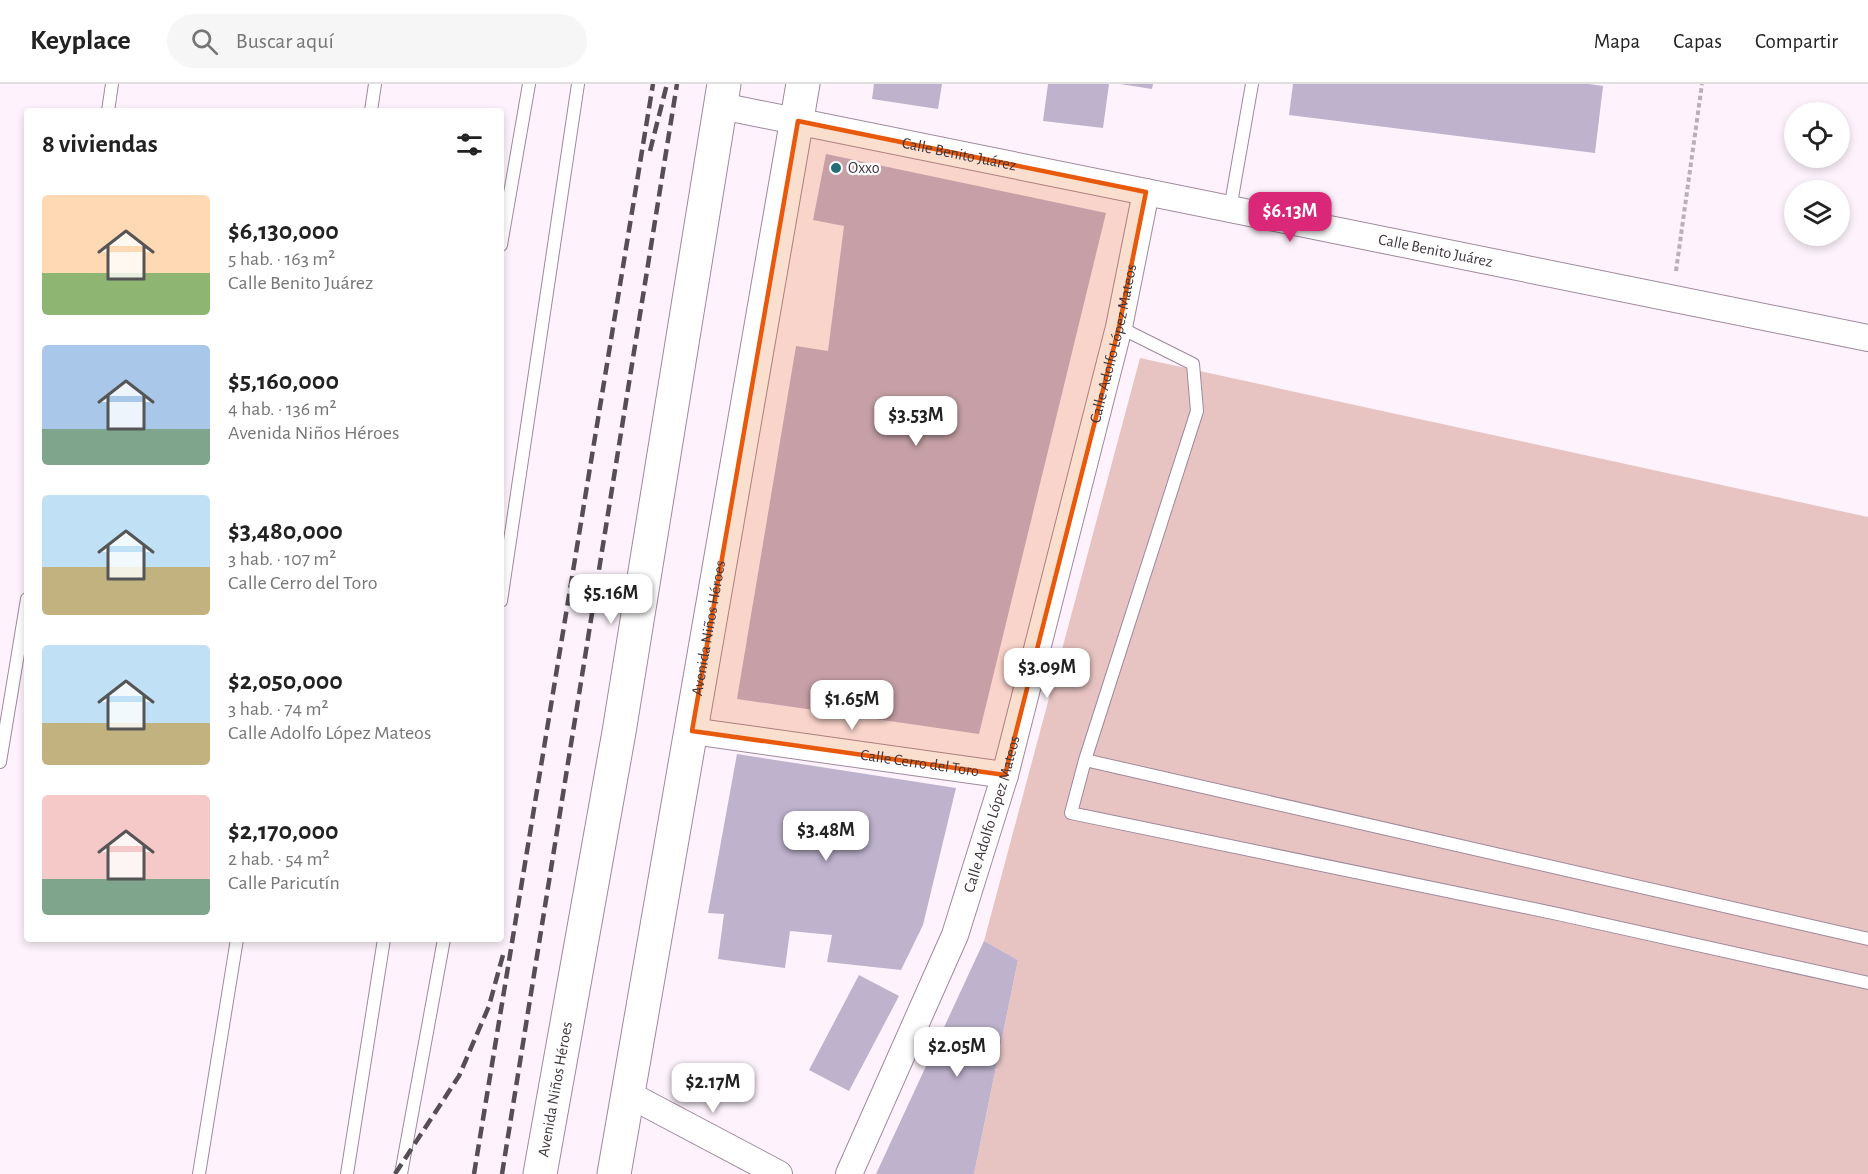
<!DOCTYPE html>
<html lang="es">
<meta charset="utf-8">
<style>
body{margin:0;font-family:"Alegreya Sans",sans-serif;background:#f6f6f6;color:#222;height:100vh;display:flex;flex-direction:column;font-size:22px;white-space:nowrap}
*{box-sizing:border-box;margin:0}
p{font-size:20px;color:#767676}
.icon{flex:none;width:33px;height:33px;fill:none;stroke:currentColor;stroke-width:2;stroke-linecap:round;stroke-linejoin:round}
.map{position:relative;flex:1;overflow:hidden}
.side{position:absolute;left:24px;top:24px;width:480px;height:834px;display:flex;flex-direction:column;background:#fff;border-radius:6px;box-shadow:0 3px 9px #0003}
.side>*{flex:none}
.fabs{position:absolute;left:1784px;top:18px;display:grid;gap:12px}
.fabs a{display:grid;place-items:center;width:66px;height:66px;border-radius:50%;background:#fff;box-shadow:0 3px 9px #0003;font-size:30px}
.price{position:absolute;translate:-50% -51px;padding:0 14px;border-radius:12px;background:#fff;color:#222;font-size:20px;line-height:39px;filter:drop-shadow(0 2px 3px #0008)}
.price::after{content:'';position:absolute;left:50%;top:36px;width:18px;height:14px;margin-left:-9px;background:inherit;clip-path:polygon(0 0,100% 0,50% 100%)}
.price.selected{background:#db2777;color:#fff}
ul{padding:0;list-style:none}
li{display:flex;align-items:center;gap:18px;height:150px;padding:0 18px}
li span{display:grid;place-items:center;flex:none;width:168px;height:120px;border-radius:6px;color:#555}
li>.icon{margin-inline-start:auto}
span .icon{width:72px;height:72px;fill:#fffc;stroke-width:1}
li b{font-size:26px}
h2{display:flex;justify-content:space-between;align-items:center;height:72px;padding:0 18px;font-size:26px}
header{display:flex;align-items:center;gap:36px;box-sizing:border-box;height:84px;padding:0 30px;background:#fff;border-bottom:2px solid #e0e0e0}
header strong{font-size:28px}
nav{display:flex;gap:33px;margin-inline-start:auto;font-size:21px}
.search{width:420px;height:54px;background:#f6f6f6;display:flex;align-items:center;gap:15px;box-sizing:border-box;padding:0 21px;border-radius:33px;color:#767676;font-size:22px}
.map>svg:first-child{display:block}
.green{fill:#e7c4c2}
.building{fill:#beb2cd}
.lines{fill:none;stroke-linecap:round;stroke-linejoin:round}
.lane-casing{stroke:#9f889c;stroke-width:14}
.street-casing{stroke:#9f889c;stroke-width:28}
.secondary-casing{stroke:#9f889c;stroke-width:35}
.path{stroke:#b9afb7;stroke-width:4;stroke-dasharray:4.5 3;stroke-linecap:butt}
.lane{stroke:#fff;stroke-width:12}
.street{stroke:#fff;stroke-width:26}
.secondary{stroke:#fff;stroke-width:33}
.rail{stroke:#574d55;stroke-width:4.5;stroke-dasharray:12 6;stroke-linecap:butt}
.marked{fill:#e8590c;fill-opacity:0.2;stroke:#e8590c;stroke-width:4.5;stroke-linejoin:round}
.poi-dot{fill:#226d76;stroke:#fff;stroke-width:2}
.labels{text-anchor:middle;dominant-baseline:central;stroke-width:4.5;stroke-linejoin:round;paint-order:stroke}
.street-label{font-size:16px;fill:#3e343c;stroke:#fff}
.poi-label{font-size:16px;fill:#3e343c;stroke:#fff;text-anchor:start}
</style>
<header>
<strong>Keyplace</strong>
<div class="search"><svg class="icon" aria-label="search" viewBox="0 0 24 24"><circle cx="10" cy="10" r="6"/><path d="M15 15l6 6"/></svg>Buscar aquí</div>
<nav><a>Mapa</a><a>Capas</a><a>Compartir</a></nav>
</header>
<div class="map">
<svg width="1868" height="1090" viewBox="0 0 1868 1090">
<rect width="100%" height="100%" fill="#fef3fc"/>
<path class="green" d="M1140 274 1868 433V1090H974L1018 876 984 857Z"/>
<path class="building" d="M874 0H942L938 25 872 15Z
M1048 0H1109L1103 44 1043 37Z
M1120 0H1153L1152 5Z
M1293 0H1589L1603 2 1595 69 1289 31Z
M826 70 1106 129 979 650 737 615 796 262 828 267 844 142 813 136Z
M737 670 956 704 923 841 901 886 827 878 832 851 790 847 785 884 718 875 724 830 708 829Z
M984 857 1018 876 974 1090H876Z
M859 891 899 912 849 1007 809 986Z"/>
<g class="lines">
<defs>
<path id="lane" d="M108 27 112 0
M371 27 375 0
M1230 125 1252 0
M501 161 529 0
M1119 243 1193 280 1197 327 1085 676 1071 729 1558 830 1868 899
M501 517 578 0
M1085 676 1868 855
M0 678 27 515
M199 1090 237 855
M347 1090 384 855
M401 1090 444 855"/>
<g id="street">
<path id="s1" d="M721 22 1868 254"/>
<path id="s2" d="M692 647 1005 691"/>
<path d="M626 1009 779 1090"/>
<path id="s3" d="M849 1090 955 851 1005 691 1119 243 1146 108"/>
</g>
<g id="secondary">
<path id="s4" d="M540 1090 619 648 724 0"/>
<path id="s5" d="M614 1090 803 0"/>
</g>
</defs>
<use href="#lane" class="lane-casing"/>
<use href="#street" class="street-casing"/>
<use href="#secondary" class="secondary-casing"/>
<path class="path" d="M1676 187 1702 0"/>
<use href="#lane" class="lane"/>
<use href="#street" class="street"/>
<use href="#secondary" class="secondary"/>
<path class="rail" d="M650 67 667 0
M395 1090 459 992 489 922 503 871
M474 1090 653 0
M502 1090 677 0"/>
</g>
<path class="marked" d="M798 37 1146 108 1119 243 1005 691 692 647Z"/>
<circle class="poi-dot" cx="836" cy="84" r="6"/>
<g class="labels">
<g class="street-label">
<text stroke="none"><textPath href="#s1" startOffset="243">Calle Benito Juárez</textPath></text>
<text stroke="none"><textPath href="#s1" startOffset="729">Calle Benito Juárez</textPath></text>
<text stroke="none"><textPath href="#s3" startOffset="874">Calle Adolfo López Mateos</textPath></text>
<text stroke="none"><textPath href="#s5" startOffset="554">Avenida Niños Héroes</textPath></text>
<text stroke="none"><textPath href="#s2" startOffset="230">Calle Cerro del Toro</textPath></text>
<text stroke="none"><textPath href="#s3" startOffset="388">Calle Adolfo López Mateos</textPath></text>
<text stroke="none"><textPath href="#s4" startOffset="86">Avenida Niños Héroes</textPath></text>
</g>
<g class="poi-label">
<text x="848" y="84">Oxxo</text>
</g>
</g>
</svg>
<div class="fabs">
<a><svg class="icon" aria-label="locate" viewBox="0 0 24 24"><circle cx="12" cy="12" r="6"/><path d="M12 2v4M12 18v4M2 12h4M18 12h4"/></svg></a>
<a><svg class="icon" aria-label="layers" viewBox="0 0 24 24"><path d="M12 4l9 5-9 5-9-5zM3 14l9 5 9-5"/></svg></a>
</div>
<b class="price selected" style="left:1290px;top:159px">$6.13M</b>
<b class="price" style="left:916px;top:363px">$3.53M</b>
<b class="price" style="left:611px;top:541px">$5.16M</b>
<b class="price" style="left:1047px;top:615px">$3.09M</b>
<b class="price" style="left:852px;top:647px">$1.65M</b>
<b class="price" style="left:826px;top:778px">$3.48M</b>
<b class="price" style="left:957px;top:994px">$2.05M</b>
<b class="price" style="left:713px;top:1030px">$2.17M</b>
<section class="side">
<h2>8 viviendas<svg class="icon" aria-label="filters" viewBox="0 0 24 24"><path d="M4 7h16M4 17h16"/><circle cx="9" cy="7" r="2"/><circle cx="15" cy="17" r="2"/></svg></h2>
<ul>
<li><span style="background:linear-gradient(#ffd9b3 65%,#8fb573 0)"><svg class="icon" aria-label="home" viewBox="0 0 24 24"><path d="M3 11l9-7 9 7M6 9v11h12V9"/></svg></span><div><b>$6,130,000</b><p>5 hab. · 163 m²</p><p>Calle Benito Juárez</p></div></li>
<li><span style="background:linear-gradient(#a9c7e8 70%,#7fa58c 0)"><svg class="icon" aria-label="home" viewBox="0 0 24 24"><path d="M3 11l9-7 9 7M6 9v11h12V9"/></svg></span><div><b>$5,160,000</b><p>4 hab. · 136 m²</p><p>Avenida Niños Héroes</p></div></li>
<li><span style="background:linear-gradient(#bfe0f5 60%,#c2b280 0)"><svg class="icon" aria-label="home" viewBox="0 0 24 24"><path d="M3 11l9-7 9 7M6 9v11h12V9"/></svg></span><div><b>$3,480,000</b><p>3 hab. · 107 m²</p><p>Calle Cerro del Toro</p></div></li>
<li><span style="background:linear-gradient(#bfe0f5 65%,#c2b280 0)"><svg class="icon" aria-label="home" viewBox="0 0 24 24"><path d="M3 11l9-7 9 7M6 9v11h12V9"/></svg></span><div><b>$2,050,000</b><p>3 hab. · 74 m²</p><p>Calle Adolfo López Mateos</p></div></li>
<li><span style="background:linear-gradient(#f6c9c9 70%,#7fa58c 0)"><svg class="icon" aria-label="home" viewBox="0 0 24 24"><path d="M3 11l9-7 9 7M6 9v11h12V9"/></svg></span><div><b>$2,170,000</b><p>2 hab. · 54 m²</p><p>Calle Paricutín</p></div></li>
</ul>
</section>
</div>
